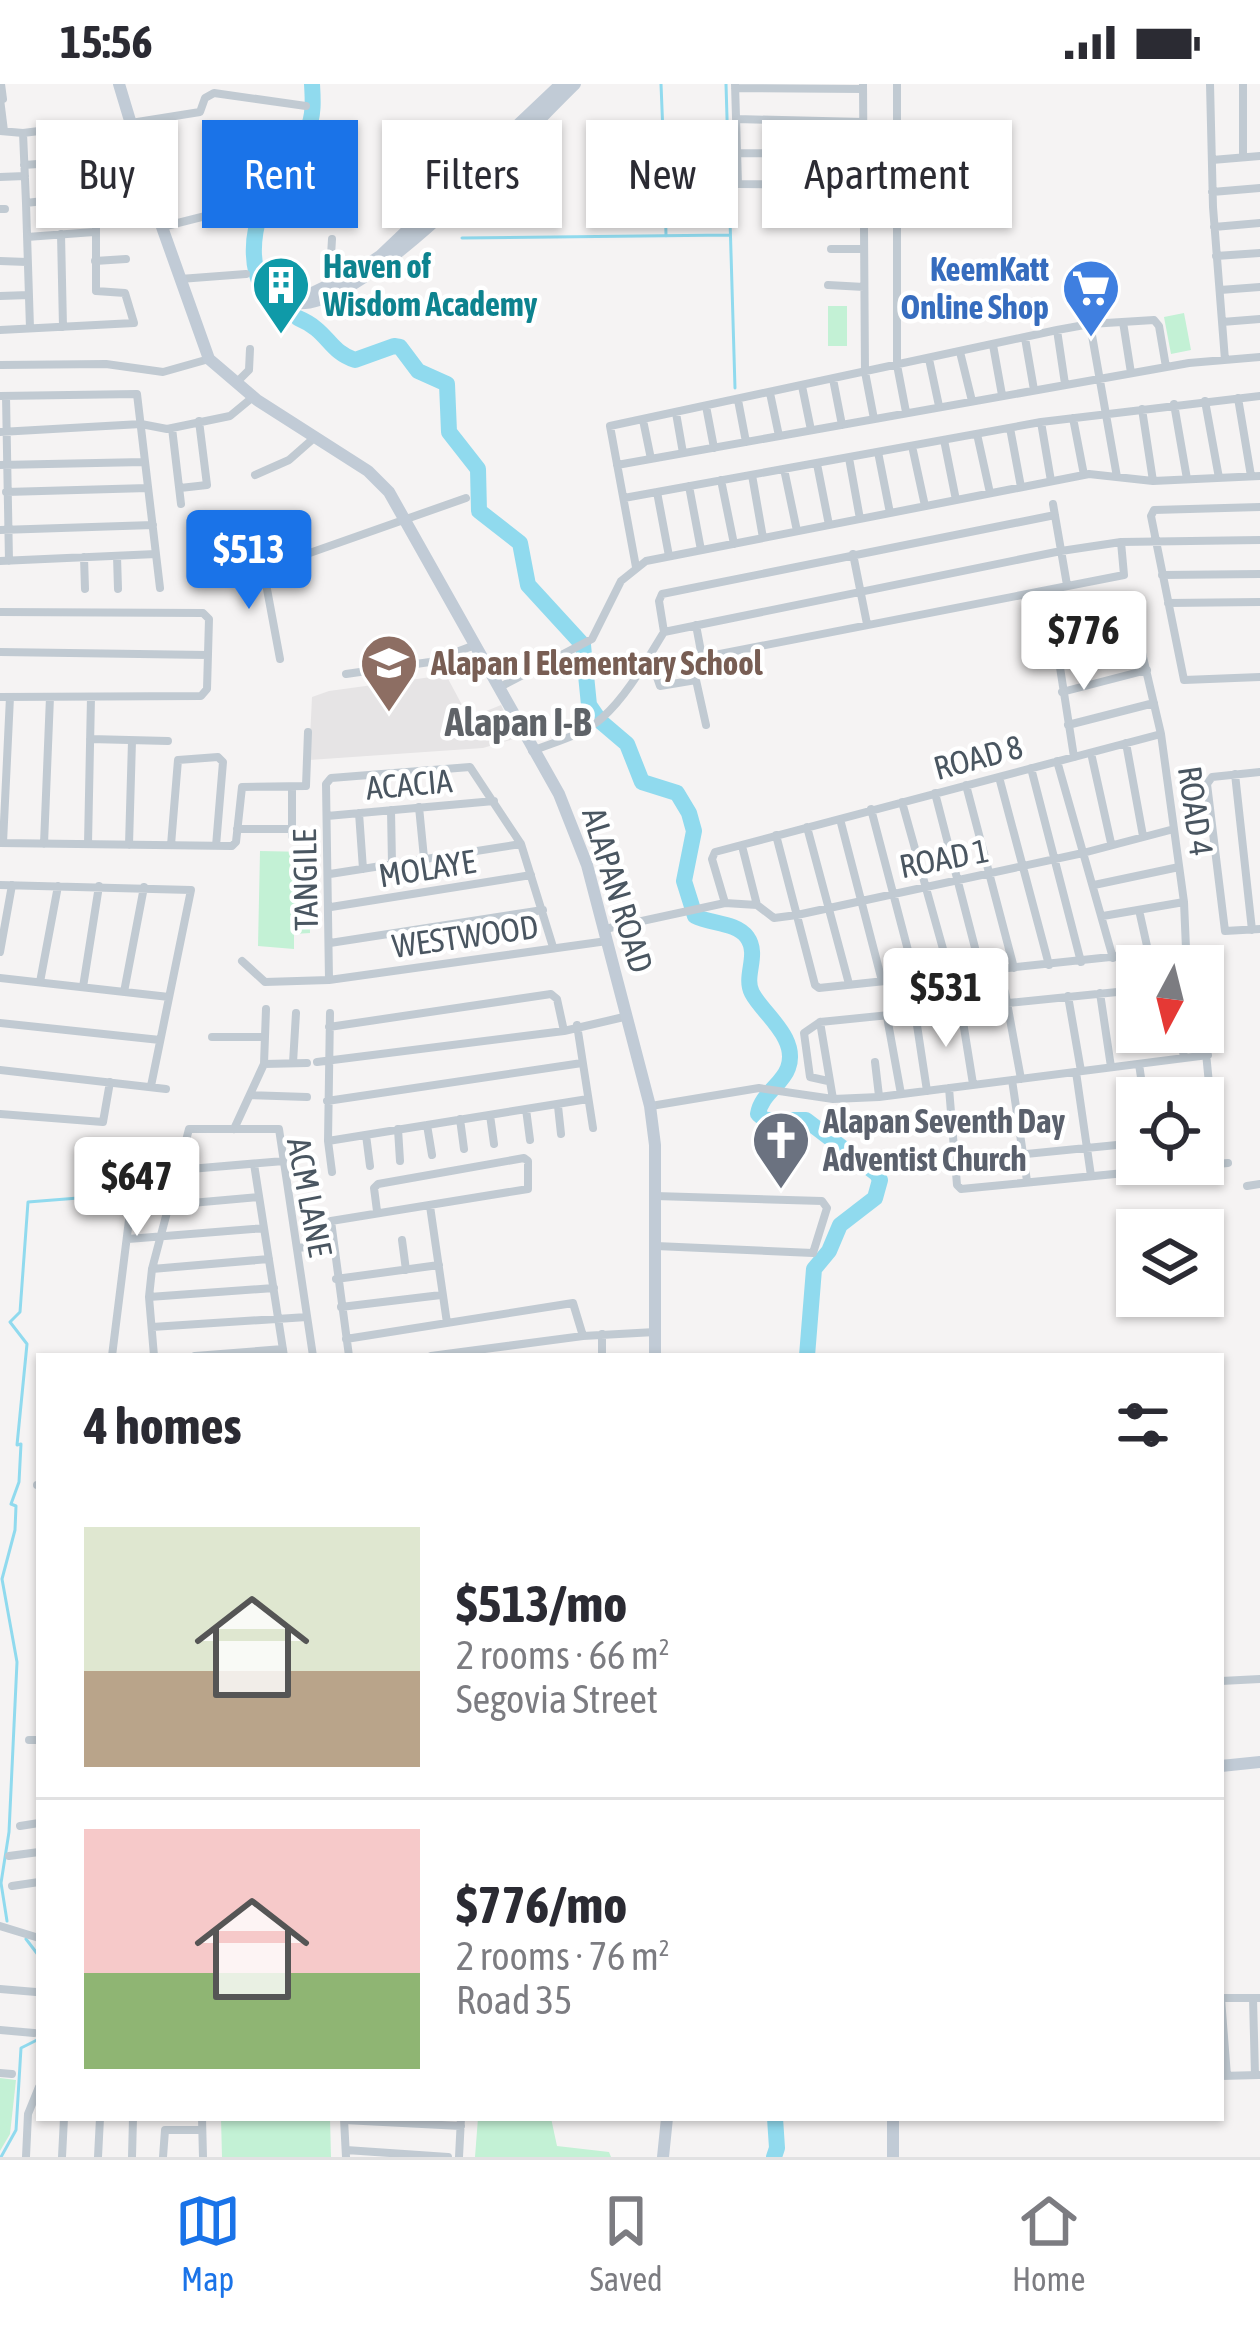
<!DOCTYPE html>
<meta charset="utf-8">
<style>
body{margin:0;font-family:"Asap Condensed",sans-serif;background:#f7f7f7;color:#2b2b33;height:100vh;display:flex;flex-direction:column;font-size:45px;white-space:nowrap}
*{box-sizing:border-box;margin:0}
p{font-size:39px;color:#7c7c81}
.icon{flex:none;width:66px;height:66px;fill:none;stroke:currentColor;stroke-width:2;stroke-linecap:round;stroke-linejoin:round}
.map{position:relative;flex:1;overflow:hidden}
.drawer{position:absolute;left:36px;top:1269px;width:1188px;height:768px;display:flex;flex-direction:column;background:#fff;border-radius:0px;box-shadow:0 3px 9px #0004}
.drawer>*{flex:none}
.guide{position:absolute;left:36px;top:36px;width:1188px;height:108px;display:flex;gap:24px}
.needle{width:78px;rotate:187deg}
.controls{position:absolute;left:1116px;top:861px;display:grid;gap:24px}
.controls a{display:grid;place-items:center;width:108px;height:108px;border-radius:0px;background:#fff;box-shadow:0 3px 9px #0004;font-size:60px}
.price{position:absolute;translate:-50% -102px;padding:0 27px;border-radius:12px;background:#fff;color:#222;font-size:39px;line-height:78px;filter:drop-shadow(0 3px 6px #0008)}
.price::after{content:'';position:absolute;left:50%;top:72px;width:36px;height:27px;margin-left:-18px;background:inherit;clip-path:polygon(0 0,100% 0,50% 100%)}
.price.active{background:#1a73e8;color:#fff}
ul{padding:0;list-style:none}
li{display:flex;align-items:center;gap:36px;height:300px;padding:0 48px}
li+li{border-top:3px solid #e1e1e2}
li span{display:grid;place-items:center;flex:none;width:336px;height:240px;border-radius:0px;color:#555}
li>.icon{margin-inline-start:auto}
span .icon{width:144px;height:144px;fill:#fffc;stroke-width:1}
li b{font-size:51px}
h2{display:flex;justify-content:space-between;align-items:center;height:144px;padding:0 48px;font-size:51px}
.tag{padding:0 42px;border-radius:0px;background:#fff;box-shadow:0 3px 9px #0004;font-size:42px;line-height:108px}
.tag.active{background:#1a73e8;color:#fff}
.status{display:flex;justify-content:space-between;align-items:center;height:84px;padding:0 60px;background:#fff;direction:ltr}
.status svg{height:33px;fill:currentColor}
.tabs{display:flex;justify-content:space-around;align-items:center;height:168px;border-top:3px solid #e1e1e2;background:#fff;font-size:33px;color:#7c7c81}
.tabs a{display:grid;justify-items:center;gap:6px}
.tabs .active{color:#1a73e8}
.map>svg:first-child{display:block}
.education{fill:#e6e4e5}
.green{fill:#c3f1d5}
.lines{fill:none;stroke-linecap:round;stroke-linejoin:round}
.stream{stroke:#90daee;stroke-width:3}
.river{stroke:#90daee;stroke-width:16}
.street{stroke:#c1cad2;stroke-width:8}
.secondary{stroke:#c1cbd6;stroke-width:12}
.labels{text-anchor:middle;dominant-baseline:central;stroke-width:9;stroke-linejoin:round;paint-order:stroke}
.culture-label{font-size:33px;font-weight:bold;fill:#0d838f;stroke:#fff;text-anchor:start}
.shop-label{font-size:33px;font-weight:bold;fill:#366cbe;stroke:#fff;text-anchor:end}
.education-label{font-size:33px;font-weight:bold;fill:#785e54;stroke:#fff;text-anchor:start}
.street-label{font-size:33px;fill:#4a5661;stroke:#fff}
.worship-label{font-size:33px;font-weight:bold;fill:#5b616d;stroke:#fff;text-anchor:start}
.quarter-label{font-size:39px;font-weight:bold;fill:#5f6368;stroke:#fff}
</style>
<div class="status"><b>15:56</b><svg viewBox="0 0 49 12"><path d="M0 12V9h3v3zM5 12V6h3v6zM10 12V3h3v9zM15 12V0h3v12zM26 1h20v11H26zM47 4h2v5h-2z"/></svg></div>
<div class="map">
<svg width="1260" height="2073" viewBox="0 0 1260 2073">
<rect width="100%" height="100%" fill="#f5f3f3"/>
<path class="education" d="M446 591 469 634 501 621 517 654 483 664 309 676 312 613 329 607Z"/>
<path class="green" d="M828 222H847V262H828Z
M1184 229 1191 266 1171 270 1164 233Z
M260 767 309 768 310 849 294 850V865L258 862Z
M0 1994 16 1996 10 2050 0 2067Z
M221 2034H330L331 2073H222Z
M478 2034H551L557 2062 609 2068 611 2073H475Z"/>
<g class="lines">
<path class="stream" d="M661 0 665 100
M726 0 735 304
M663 41 725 40
M424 99 428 44H453
M666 152 665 100 727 101
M462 154 730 151
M7 1837 1 1799 9 1748 17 1578 2 1495 15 1446 16 1422 11 1420 19 1398 21 1360 17 1361 27 1260 10 1238 20 1228 28 1118 116 1111 122 1068
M26 1855 39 1872
M1 2073 16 2046 21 1964 39 1955"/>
<path class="river" d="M267 214C242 173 256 127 279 87 287 73 300 62 307 47 314 32 313 16 312 0
M298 234C329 247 328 267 355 276L394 262 400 263 418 287 447 300 449 348 478 385 479 427 520 459 528 501 583 561 589 621 600 637 627 660 642 698 677 709 689 729 694 747 684 797 695 832C710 840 736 838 747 853 760 871 743 892 752 909 763 930 799 954 788 984 782 1001 761 1010 758 1030L765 1036H806L877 1090 880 1096 875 1114 840 1141 829 1167 814 1185 807 1272
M774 2073 777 2064 775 2034"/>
<path class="street" d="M1 0 3 15
M735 0 738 100 897 102
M863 0 865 288 874 335
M897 0V281L906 328
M1210 0 1213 123 1225 276
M1243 0V73
M735 4 863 5
M0 15 4 47
M736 35 863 38
M131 39 200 28 205 14 214 9 306 22
M0 47 23 49 26 119
M23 49 71 43
M737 69 863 70
M1212 76 1260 72
M24 81 79 77 86 112
M0 93 25 92
M1212 108 1260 104
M0 125H5
M833 134 864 135
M162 143 245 122
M1214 143 1260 139
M61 150 63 243
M27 153 94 148
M332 155 331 172 344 193
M831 165H864
M1216 172 1260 169
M0 177 27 178
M95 177 126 175
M260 190 270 194 289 220
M180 195 246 190
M828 201 864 203
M1220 206 1260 203
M0 212 29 211
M1123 238 1131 289
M1222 238 1260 235
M1090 240 1154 236 1159 242 1166 283
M30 244 26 119 86 112 96 117 149 102
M0 246 134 239 125 209 96 207V117
M1057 246 1065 300
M1025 254 1034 306
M993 261 1002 311
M960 268 972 317
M929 275 939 322
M0 281 106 280 163 288 209 275
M833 295 842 341
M236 299 249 286 250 265
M802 302 811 346
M770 309 779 352
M0 312 137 310 160 504
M6 312 9 477
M1238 314 1251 392
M738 316 746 358
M1205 317 1219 394
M1174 320 1187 395
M706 322 714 364
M1142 325 1153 397
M676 329 683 369
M1073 334 1084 391
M643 336 651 375
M1041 338 1051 397
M172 344 181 420
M1010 344 1021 403
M0 348 141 340 167 345 230 332 253 313
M977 350 990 409
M944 356 956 416
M912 362 925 422
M878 368 890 429
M849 374 860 435
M817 380 829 441
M0 381 144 378
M617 381 1189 279 1260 273
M784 385 797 447
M255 391 289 376 314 354
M752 391 763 454
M721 396 734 460
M689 402 701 466
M180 404 207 401 199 337
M6 408 148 404
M657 408 669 472
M624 414 1041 338 1260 312
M1053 420 1067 501
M1260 423 1154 426 1151 432 1184 596 1260 593
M0 446 153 441
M853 470 867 540
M117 472 118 505
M84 473 85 505
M0 477 156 470
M636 483 610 342 1057 246 1090 240 1117 393
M1162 491 1260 490
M1168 519 1260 518
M0 528 203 529 209 535 207 605 201 612 0 613
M696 541 702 573
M664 548 659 517 662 510 1055 431
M0 568 208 571
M650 573 660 602 696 596 706 641
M280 575 264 489 267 484 466 414
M1056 575 1139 554
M684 577 1124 491 1121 458
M346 590 430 578 475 561
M500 603 592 555 621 497 646 477 1089 390 1153 397 1260 392
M1062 608 1147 586
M1068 641 1154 619
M90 655 168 657
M1126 659 1143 752
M532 667C554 658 583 651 602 634 627 612 646 577 664 548L1061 467 1121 458 1260 456
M1091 669 1111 759
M1057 677 1113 874
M1031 684 1081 878
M1260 688 1212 693 1207 700 1225 847 1260 845
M1235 690 1252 846
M999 693 1049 881
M966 701 1014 884
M292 704V752
M935 709 981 887
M902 718 950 890
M419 723 424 774
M871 725 915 893
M391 726 392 780
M359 729 363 785
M327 732 494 717
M840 735 882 897
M807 743 849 900
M237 745H292
M776 751 815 901 819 904 1186 865 1184 818 1161 650 1132 526 1122 524 1060 539 1054 545 1074 673
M0 759 232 762 236 758 242 703 306 702 308 648
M3 759 10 613
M44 760 50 613
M88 760 91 613
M129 761 132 657
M171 761 178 676 218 673 223 678 216 762
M742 762 757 821
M330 790 521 760
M0 801 191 806 151 1002
M1094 801 1179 783
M725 819 712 775 715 768 1161 650
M331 823 531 791
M1139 826 1149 871
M1103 832 1184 818
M605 845 725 819 757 821 774 834 797 831 1083 769 1174 745
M330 859 543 826
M0 868 12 801
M242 877 265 898 329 896 607 857
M0 894 169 913
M329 896 326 700 331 694 470 683 521 760 553 863
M40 898 58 802
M83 903 99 802
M124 908 144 803
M1005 908 1021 995
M1100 909 1111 983
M1068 912 1081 987
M961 925 973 1000
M915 928 927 1007
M330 929 328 1057 588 1015
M887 933 901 1010
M820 938 804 949 810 993 828 997
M0 939 160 956
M1203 939 1217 1080 1228 1079
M577 941 593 1044
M329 943 551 910 557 915 564 947
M1180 948 1184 974
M212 953H265
M317 978 564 947 628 932
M875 978 879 1012
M293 979 296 929
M264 980 307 979
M1139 980 1144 1014
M0 986 166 1005
M1076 988 1091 1092
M1012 996 1027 1097
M949 1004 957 1101 961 1105 1217 1080
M1143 1006 1210 998
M250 1011 307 1013
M833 1015 820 938 1137 906
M327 1017 582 979
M558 1022 561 1050
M651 1022 759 1004 833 1015 879 1013 1208 971
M526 1025 530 1056
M0 1030 103 1038 110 998
M490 1031 494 1060
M460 1035 464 1065
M427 1041 432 1071
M234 1045 264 980 266 925
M398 1045 400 1077
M366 1051 370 1082
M328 1057 332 1088
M955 1077 1137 1059
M254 1080 284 1272
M178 1086 284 1077
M1247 1102 1260 1100
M655 1112 822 1117 827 1124 813 1169 656 1162
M169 1121 259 1113
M430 1122 447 1239
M128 1155 264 1144
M402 1156 406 1186
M298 1164 332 1160
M152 1185 269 1175
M336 1195 439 1181
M149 1213 274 1204
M341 1223 441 1211
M152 1243 307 1233
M602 1250V1272
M346 1255 573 1219 583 1252
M112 1272 131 1120
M154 1272 149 1213 152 1185 189 1045H279L313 1272
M195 1272 283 1265
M349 1272 331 1137 528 1105V1077L524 1074 378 1100 374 1104 377 1127
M431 1272 583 1252 655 1248
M37 1401H39
M1221 1597 1260 1595
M29 1656H39
M20 1742 39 1739
M9 1772 39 1768
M12 1802 39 1798
M0 1842 39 1854
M0 1905 36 1908
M1253 1914 1255 1991
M0 1946 34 1949
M0 1989 12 1990
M1221 1992 1259 1991
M1227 1992 1221 1914H1260
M202 2034 203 2073
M344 2035 346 2073
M344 2036 461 2042
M346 2066 448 2073
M26 2073 28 2030 39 2003
M62 2073 64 2034
M98 2073 100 2034
M132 2073 133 2034
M163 2073 165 2046H201
M459 2073 461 2034"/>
<path class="secondary" d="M119 0 162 143 209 275 257 316 368 387 389 408 559 710 587 781 650 1022 655 1061V1272
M296 219C363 228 525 48 575 0
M275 227 356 188 380 172 561 0
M1221 1682 1260 1678
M893 2034V2073
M663 2073 667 2034"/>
</g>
<defs>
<symbol id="building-pin" viewBox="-11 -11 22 30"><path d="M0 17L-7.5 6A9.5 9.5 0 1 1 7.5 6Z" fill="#0f9aa8" stroke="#fff"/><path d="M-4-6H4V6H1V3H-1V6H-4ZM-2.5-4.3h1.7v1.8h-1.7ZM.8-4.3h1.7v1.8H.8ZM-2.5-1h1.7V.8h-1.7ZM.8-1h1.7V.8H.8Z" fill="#fff"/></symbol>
<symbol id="supermarket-pin" viewBox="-11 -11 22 30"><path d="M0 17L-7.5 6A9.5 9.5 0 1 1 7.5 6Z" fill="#3f7fe0" stroke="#fff"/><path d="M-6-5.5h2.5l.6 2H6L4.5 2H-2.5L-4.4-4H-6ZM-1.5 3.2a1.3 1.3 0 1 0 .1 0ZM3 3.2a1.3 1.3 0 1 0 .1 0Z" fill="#fff"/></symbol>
<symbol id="school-pin" viewBox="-11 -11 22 30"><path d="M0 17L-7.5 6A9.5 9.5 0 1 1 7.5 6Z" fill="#8d6e63" stroke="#fff"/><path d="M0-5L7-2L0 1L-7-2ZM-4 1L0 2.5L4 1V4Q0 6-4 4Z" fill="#fff"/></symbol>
<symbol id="church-pin" viewBox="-11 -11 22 30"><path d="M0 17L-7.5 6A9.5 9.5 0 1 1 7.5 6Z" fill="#6b7280" stroke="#fff"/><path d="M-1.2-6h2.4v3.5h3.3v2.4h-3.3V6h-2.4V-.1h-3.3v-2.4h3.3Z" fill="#fff"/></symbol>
</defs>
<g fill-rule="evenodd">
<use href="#building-pin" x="248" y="168" width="66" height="90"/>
<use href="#supermarket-pin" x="1058" y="171" width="66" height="90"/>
<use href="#school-pin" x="356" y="546" width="66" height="90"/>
<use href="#church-pin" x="748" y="1023" width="66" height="90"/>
</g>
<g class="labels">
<g class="culture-label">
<text x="323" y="182">Haven of<tspan x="323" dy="38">Wisdom Academy</tspan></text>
</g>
<g class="shop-label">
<text x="1049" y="185">KeemKatt<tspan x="1049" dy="38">Online Shop</tspan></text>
</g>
<g class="education-label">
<text x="431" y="579">Alapan I Elementary School</text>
</g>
<g class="street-label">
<text transform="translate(978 673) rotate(-15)">ROAD 8</text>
<text transform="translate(409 700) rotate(-5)">ACACIA</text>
<text transform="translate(1196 727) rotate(82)">ROAD 4</text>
<text transform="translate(944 774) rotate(-11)">ROAD 1</text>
<text transform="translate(427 784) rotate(-9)">MOLAYE</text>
<text transform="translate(305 796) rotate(-91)">TANGILE</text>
<text transform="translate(618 806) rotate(73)">ALAPAN ROAD</text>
<text transform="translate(465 852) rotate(-8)">WESTWOOD</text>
<text transform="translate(310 1113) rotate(79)">ACM LANE</text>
</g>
<g class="worship-label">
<text x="823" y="1037">Alapan Seventh Day<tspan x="823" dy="38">Adventist Church</tspan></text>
</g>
<g class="quarter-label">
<text x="518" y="638">Alapan I-B</text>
</g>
</g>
</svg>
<div class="controls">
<a><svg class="needle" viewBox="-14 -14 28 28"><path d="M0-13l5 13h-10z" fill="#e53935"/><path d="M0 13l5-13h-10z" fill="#7c7c81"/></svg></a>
<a><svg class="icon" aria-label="locate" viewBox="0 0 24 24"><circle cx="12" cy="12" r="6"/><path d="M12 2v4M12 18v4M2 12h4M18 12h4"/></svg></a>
<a><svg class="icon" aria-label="layers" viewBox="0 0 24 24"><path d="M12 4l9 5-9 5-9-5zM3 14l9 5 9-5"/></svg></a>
</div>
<b class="price active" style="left:249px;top:528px">$513</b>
<b class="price" style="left:1084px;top:609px">$776</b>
<b class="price" style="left:946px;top:966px">$531</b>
<b class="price" style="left:137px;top:1155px">$647</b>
<div class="guide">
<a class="tag">Buy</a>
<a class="tag active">Rent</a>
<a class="tag">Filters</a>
<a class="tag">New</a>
<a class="tag">Apartment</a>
</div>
<section class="drawer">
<h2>4 homes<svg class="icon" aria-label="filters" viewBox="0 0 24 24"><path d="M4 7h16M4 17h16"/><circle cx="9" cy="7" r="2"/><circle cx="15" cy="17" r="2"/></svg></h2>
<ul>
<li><span style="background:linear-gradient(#dfe7d0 60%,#b9a48a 0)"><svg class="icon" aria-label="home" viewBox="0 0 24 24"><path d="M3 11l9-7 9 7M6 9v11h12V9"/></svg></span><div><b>$513/mo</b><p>2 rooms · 66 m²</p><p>Segovia Street</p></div></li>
<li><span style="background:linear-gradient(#f6c9c9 60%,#8fb573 0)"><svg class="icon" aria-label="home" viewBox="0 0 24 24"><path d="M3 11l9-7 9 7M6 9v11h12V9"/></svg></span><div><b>$776/mo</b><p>2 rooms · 76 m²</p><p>Road 35</p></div></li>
</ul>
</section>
</div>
<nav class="tabs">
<a class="active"><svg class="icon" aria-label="map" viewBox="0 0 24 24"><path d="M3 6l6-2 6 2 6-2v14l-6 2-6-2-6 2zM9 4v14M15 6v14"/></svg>Map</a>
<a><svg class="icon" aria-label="saved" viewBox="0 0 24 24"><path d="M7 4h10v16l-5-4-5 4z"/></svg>Saved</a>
<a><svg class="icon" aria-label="home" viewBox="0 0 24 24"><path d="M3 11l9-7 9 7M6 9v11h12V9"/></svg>Home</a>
</nav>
